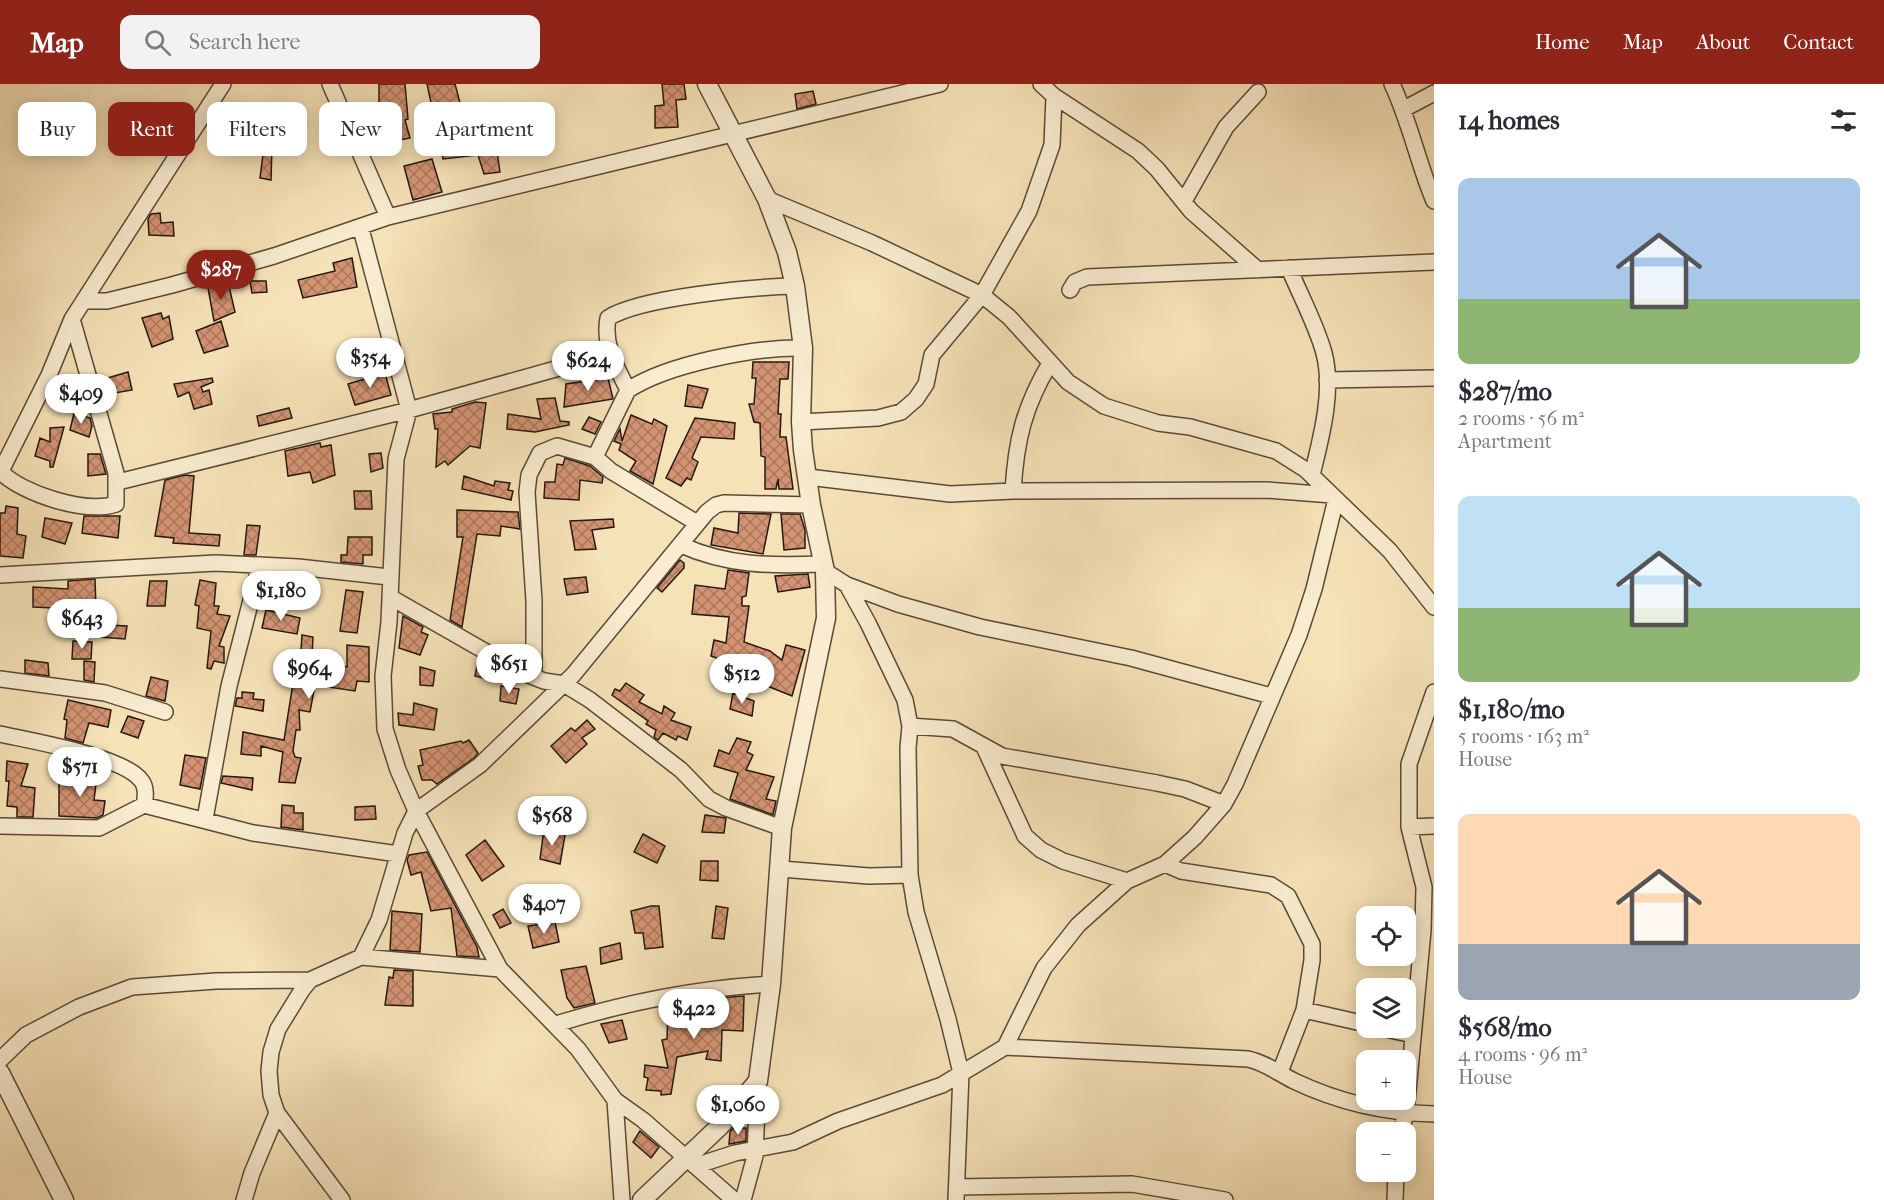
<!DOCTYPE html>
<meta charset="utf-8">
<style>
body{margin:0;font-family:"IM FELL French Canon",serif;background:#f2f2f3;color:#2b2b33;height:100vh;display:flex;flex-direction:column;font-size:22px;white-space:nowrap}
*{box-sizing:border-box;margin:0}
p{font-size:20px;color:#7c7c81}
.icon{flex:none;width:33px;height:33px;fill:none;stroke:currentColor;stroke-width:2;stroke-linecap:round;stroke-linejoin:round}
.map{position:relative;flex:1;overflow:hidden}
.side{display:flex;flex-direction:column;background:#fff;width:450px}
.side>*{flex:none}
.hud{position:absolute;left:18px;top:18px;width:570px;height:54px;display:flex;gap:12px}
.fabs{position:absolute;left:1356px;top:822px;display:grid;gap:12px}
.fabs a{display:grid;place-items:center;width:60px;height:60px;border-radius:12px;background:#fff;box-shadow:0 3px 15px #0003;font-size:30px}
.price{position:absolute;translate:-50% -51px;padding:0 14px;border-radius:21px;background:#fff;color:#222;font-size:20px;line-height:39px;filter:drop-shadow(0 2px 3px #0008)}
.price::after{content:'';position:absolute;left:50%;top:36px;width:18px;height:14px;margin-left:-9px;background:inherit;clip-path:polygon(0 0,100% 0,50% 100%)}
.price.current{background:#8f2418;color:#fff}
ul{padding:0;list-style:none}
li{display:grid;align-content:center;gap:12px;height:318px;padding:0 24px}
li span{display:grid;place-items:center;height:186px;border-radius:12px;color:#555}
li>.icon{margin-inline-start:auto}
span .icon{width:108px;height:108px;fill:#fffc;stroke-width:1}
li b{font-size:26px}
h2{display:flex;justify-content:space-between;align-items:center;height:72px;padding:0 24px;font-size:26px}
.pill{padding:0 21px;border-radius:12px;background:#fff;box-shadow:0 3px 15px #0003;font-size:21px;line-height:54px}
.pill.current{background:#8f2418;color:#fff}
header{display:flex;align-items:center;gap:36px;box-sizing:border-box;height:84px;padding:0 30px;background:#8f2418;color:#fff}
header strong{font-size:28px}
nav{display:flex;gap:33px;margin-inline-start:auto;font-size:21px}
.search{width:420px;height:54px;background:#f2f2f3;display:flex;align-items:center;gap:15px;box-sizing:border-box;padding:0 21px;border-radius:12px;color:#7c7c81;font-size:22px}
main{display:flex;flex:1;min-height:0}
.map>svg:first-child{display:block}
.building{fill:url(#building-cross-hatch);stroke:#26180f;stroke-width:1.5}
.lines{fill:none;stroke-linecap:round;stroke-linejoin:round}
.minor-casing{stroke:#5a4a39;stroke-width:18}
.tertiary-casing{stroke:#5a4a39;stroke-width:21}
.minor{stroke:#f9ecd0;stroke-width:15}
.tertiary{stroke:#f9ecd0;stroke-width:18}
</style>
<header>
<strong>Map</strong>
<div class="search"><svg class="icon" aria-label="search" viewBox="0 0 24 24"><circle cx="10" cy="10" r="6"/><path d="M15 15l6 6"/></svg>Search here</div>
<nav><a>Home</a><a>Map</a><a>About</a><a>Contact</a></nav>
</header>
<main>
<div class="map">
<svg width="1434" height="1116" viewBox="0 0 1434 1116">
<defs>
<pattern id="building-cross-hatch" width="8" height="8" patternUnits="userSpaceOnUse" patternTransform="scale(1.5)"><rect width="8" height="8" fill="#d49473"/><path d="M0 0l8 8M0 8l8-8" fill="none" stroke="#ac785d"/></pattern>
</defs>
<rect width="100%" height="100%" fill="#f6e2b7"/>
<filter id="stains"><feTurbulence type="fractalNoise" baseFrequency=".00333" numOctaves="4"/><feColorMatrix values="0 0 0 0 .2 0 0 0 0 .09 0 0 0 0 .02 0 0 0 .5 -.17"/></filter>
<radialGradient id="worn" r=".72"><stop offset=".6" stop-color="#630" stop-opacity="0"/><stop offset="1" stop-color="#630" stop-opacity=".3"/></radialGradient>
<path class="building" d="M379 0H405L408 35 405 36 410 54 395 57 390 39 375 44 371 25 379 24Z
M427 0H455L464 34 492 28 502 66 497 67 500 88 484 90 478 71 443 75Z
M662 0H684L686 15 676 16 678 43 655 44V22L664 21Z
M813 7 816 20 797 25 795 10Z
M264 63H272L271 96 260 94Z
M432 75 442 108 413 116 404 82Z
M160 129 161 139 173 138 174 152 149 151 148 135 151 130Z
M352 174 357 203 303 214 298 196 335 187 333 179Z
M250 197H266L267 208 252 209Z
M228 198 235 228 214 237 208 204Z
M161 229 163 235 169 232 173 255 152 263 142 234Z
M221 237 228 262 204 269 196 247Z
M753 278H789L788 295H780L778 330H781L780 353H786L793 405H779L778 395 776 405H765V373L761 372 760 339 754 338 749 320H754L756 294H752Z
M128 288 132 306 109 310 104 295Z
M385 289 391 311 355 321 348 300Z
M212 294 213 298 201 303 203 308 209 306 212 320 194 325 189 308 178 313 174 300Z
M608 294 613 315 564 323 566 300Z
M688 301 708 305 702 324 685 322Z
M555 314 560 337 569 338V341L535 348 507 345 508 330 541 335 537 315Z
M475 318 486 319 480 364 470 362 448 381 445 377 436 383 438 345H435L433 330 452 328V325Z
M289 324 292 334 259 342 257 332Z
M74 329 90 334 92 342 89 353 70 346Z
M631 331 652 340 654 335 667 342 653 400 630 387 636 377 619 366 621 360 614 357 620 345 622 357Z
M589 333 601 338 595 350 582 345Z
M695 334 735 339 734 355 701 353 692 374 698 378 691 396 687 394 681 402 666 394Z
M64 343 53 383H50V377L35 372 40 354 50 358V344Z
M320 359 321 363 331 361 335 391 313 399 310 388 288 392 285 367Z
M381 369 383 384 371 388 369 370Z
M88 370H100L106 390 88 392Z
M565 374 590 382 603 393 602 399 580 396 579 416 544 414 545 398H555L557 380 563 381Z
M185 391 194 392 189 449 220 451 219 462 173 459 174 454 155 452 165 396Z
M464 392 494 402 495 397 510 399 508 406 513 407 511 416 462 405Z
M354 407H371L372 425H355Z
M6 422 18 424 17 450 26 452 23 474 0 472V429H5Z
M457 426 518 428 520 445 501 442 500 452 477 450 462 543 450 536 463 453H457Z
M739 429 771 430 763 470 711 461 714 444 738 449Z
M781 430H800L805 446V464L784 466Z
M84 432H120L118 454 82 449Z
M45 434 72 439 65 460 42 453Z
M613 435 614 443 592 446 596 465 575 466 570 437Z
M247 441 260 442 256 471H244Z
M348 453H372V471H363V480L341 478V471H347Z
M680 476 684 479V484L662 508 657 504Z
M728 486 749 489 746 512 742 513V522H749L744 558 770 567 782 576 786 561 805 566 792 612 755 597 759 588 733 574 732 580 711 572 714 556 726 559 729 533 692 530 695 501 725 505Z
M808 490 810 503 778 508 775 492Z
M586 493 588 508 567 511 564 495Z
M95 495 96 525 54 520V524L33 523V503L68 505V497Z
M200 496 216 499 214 522H219L217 530 230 532 219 562 224 563V579L214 577 211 585 207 584 211 547 197 544 199 522 195 521Z
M150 497H167L165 522H147Z
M346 506 363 508 357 549 340 547Z
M266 526 300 534 297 550 262 544Z
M403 532 423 543 421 548 428 551 420 571 399 564Z
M87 534 108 536 107 541 127 542 125 555 86 552Z
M302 551 313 553 312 574 347 583V561L369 563V598L357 597 355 607 315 601 310 628 299 626 300 646H296L293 667 295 673 301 674 295 699 279 698 283 668 261 662V672L241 670 243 648 284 656 296 580H300Z
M73 557 92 558 91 575H72Z
M25 576 48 579 49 592 25 589Z
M84 577 95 578 94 598 84 596Z
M478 577 495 584 492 596 475 592Z
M420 583 435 587 433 602 420 601Z
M151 593 168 597 165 617 146 612Z
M626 599 644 611 639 618 662 630 664 622 675 629 671 636 691 643 687 656 678 652 676 656 663 649 658 656 654 653 656 646 646 640 648 637 612 611 615 605 620 607Z
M501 602 519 605 516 620 500 617Z
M242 608 254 609 253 615 264 616 263 627 235 622 237 614H242Z
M733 609 754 617 752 632 730 625Z
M68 616 111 626 108 643 89 639 83 659 65 654 67 636 64 635Z
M414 619 437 625 434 646 399 641 398 629 413 631Z
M128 632 144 637 138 654 121 648Z
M587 636 595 645 582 654 587 660 566 679 551 662 571 644 575 647Z
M737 654 751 658 747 668 753 671 746 686 774 693 766 715 776 717 773 731 730 715 738 689 714 682 719 666 729 670Z
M469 656 478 669 474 674 437 700 432 696H422L418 682 423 681 420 666 461 657 463 659Z
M185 671 206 674 200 705 180 701Z
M7 677 28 680 21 702 35 704 33 733H17V723L7 722 9 697H6Z
M68 689 97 692 94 716 105 717 103 731 97 734 59 732V700L67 701Z
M223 692 253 694 252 706 221 699Z
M282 721 294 722V729H303V746L281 743Z
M375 722 376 735 355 736V723Z
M559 729 579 733 577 746 562 747Z
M705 731 726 734 724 749 702 748Z
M544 745 565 751 560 780 540 775Z
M643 750 665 762 657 779 634 768Z
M485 756 504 782 482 797 466 771Z
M427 768 477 863 479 873 457 872 451 824 431 827 421 788 411 791 407 776 409 771Z
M701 777H718V797L700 796Z
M556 810 562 826 551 831 539 816Z
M651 822H659L663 863 645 865 643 849H635L631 827Z
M716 822 728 824 724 855 712 854Z
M503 825 511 839 500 844 493 831Z
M392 827 422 830 420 868 390 866Z
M555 838 559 858 533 864 528 842Z
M620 859 622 875 601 880 600 864Z
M586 882 595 919 574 924 567 914 561 886Z
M394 886 413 887V922L385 921 389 893 393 894Z
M744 912 743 947 722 946 721 977 706 975 708 967 677 973 671 1010 661 1011V1007L646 1006 648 994 644 993 645 981 668 984 662 956 667 955 668 926H682L684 937 717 935 718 914Z
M622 936 627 955 609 959 601 940Z
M733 1044H746V1057L729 1060 730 1048Z
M640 1047 659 1063 651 1074 633 1058Z"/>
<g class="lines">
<defs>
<path id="minor" d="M330 0 388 133
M1041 0 1054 12 1138 67 1157 85 1191 127 1258 186
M1392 0C1410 38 1418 79 1434 117
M1404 25 1434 9
M767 115 872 159 982 211 1009 233 1068 298 1104 322 1158 339 1190 343 1276 367 1306 386 1390 467 1434 523
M1184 117 1226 43 1258 8
M361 145 409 326 396 375 389 538 383 592 385 645 398 686 416 727 500 885 578 965 615 1016 643 1036 734 1116
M1289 184C1300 211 1316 240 1324 269 1334 307 1321 354 1312 391
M1070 206 1075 198 1087 193 1434 178
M84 217H107L172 201 274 172 388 133 940 0
M1327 296 1434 294
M628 306C668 280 755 263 803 264
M801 338 878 334 901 328 916 315 926 300 932 271 982 211 1029 127 1052 61 1054 12
M595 373 628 306C616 282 603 261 608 234 641 213 754 203 795 202
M1 388C23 410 85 430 116 420V389L72 235
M0 389 49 291 72 235 223 0
M808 393 950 410 1013 407 1267 406 1332 411
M118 398 409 326 609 270
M1013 407C1016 356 1024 323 1050 279
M681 461C728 482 771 482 822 480
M825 487 847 501 868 539 905 616 910 642 908 664 910 791 916 828 948 935 961 989 956 1116
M0 491 216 479 298 483 389 493
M847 501 898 520 980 543 1131 574 1271 612
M390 513 521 588 544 597 564 600 590 616 681 686 709 715 726 724 782 744
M534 593V517L527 408 529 391 540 369 557 362 595 373 611 387 697 439
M0 595 105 609 165 628
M910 642 953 645 1002 672 1157 699 1185 705 1224 720
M0 650C32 657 120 672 140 695 147 702 146 712 144 721
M984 663 1025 752 1041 766 1063 777 1127 797
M205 735 229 602 260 481
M0 742 99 744 144 721 253 749 398 770
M1409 743 1434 742
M1165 780 1181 787 1271 801 1288 812 1312 860V876L1304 926 1280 988
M781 785 869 792 910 791
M361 873 379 836 405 749 416 727 480 681 573 591 707 428 716 421 724 419 811 421
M1304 926 1366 940
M556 940C627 918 697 904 771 900
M1381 944 1413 951
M1005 963 1044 884 1078 841 1127 797 1165 780 1195 753 1224 720 1235 700 1299 551 1314 505 1336 415
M0 976 26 951 79 923 132 903 216 897 310 896
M615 1016 622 1116
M1401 1048 1406 1029 1423 846 1424 803 1409 743V680L1434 608
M695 1082 735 1069 793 1058 838 1037 942 1001 1005 963 1248 975C1266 979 1278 989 1294 997 1338 1018 1385 1029 1434 1030
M957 1103 1132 1100 1225 1116
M244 1116 252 1089 277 1029
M342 1116 277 1029 271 1011 269 987 271 968 278 945 302 906 310 896 361 873 500 885
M743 1116 755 1072 758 997
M1395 1116 1396 1088"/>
<path id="tertiary" d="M0 989 64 1116
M642 1116 720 1042 758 997 771 900 782 744 826 534 825 487 811 421 803 366 801 338 803 264 795 202 787 168 767 115 707 0"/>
</defs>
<use href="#minor" class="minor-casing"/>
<use href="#tertiary" class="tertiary-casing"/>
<use href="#minor" class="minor"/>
<use href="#tertiary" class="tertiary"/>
</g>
<rect width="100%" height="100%" filter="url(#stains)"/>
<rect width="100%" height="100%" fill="url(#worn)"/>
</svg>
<div class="fabs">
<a><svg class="icon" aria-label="locate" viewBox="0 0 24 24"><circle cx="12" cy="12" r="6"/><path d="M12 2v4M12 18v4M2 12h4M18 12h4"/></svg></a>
<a><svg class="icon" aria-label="layers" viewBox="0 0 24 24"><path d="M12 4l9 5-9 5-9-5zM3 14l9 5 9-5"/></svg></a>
<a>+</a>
<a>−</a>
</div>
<b class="price current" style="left:221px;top:217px">$287</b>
<b class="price" style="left:370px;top:305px">$354</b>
<b class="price" style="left:588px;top:308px">$624</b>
<b class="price" style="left:81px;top:341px">$409</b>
<b class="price" style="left:281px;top:538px">$1,180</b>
<b class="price" style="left:82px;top:566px">$643</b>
<b class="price" style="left:509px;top:611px">$651</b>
<b class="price" style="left:309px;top:616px">$964</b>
<b class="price" style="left:742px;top:621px">$512</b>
<b class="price" style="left:80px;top:714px">$571</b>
<b class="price" style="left:552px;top:763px">$568</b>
<b class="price" style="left:544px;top:851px">$407</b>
<b class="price" style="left:694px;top:956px">$422</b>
<b class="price" style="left:738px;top:1052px">$1,060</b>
<div class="hud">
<a class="pill">Buy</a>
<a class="pill current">Rent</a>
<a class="pill">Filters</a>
<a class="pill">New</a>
<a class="pill">Apartment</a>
</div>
</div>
<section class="side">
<h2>14 homes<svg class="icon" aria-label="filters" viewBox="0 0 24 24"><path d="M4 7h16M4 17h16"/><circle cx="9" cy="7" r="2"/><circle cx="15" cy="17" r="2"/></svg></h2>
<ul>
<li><span style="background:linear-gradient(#a9c7e8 65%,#8fb573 0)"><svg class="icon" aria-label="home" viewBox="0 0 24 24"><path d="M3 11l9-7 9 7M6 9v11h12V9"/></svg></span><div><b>$287/mo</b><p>2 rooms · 56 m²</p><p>Apartment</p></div></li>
<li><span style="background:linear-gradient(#bfe0f5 60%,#8fb573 0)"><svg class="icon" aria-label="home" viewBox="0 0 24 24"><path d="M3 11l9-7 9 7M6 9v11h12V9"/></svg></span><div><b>$1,180/mo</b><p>5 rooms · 163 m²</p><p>House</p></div></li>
<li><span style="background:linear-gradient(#ffd9b3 70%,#9aa5b1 0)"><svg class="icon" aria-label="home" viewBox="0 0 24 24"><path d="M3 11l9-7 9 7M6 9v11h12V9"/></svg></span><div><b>$568/mo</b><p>4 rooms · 96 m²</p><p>House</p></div></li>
</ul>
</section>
</main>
